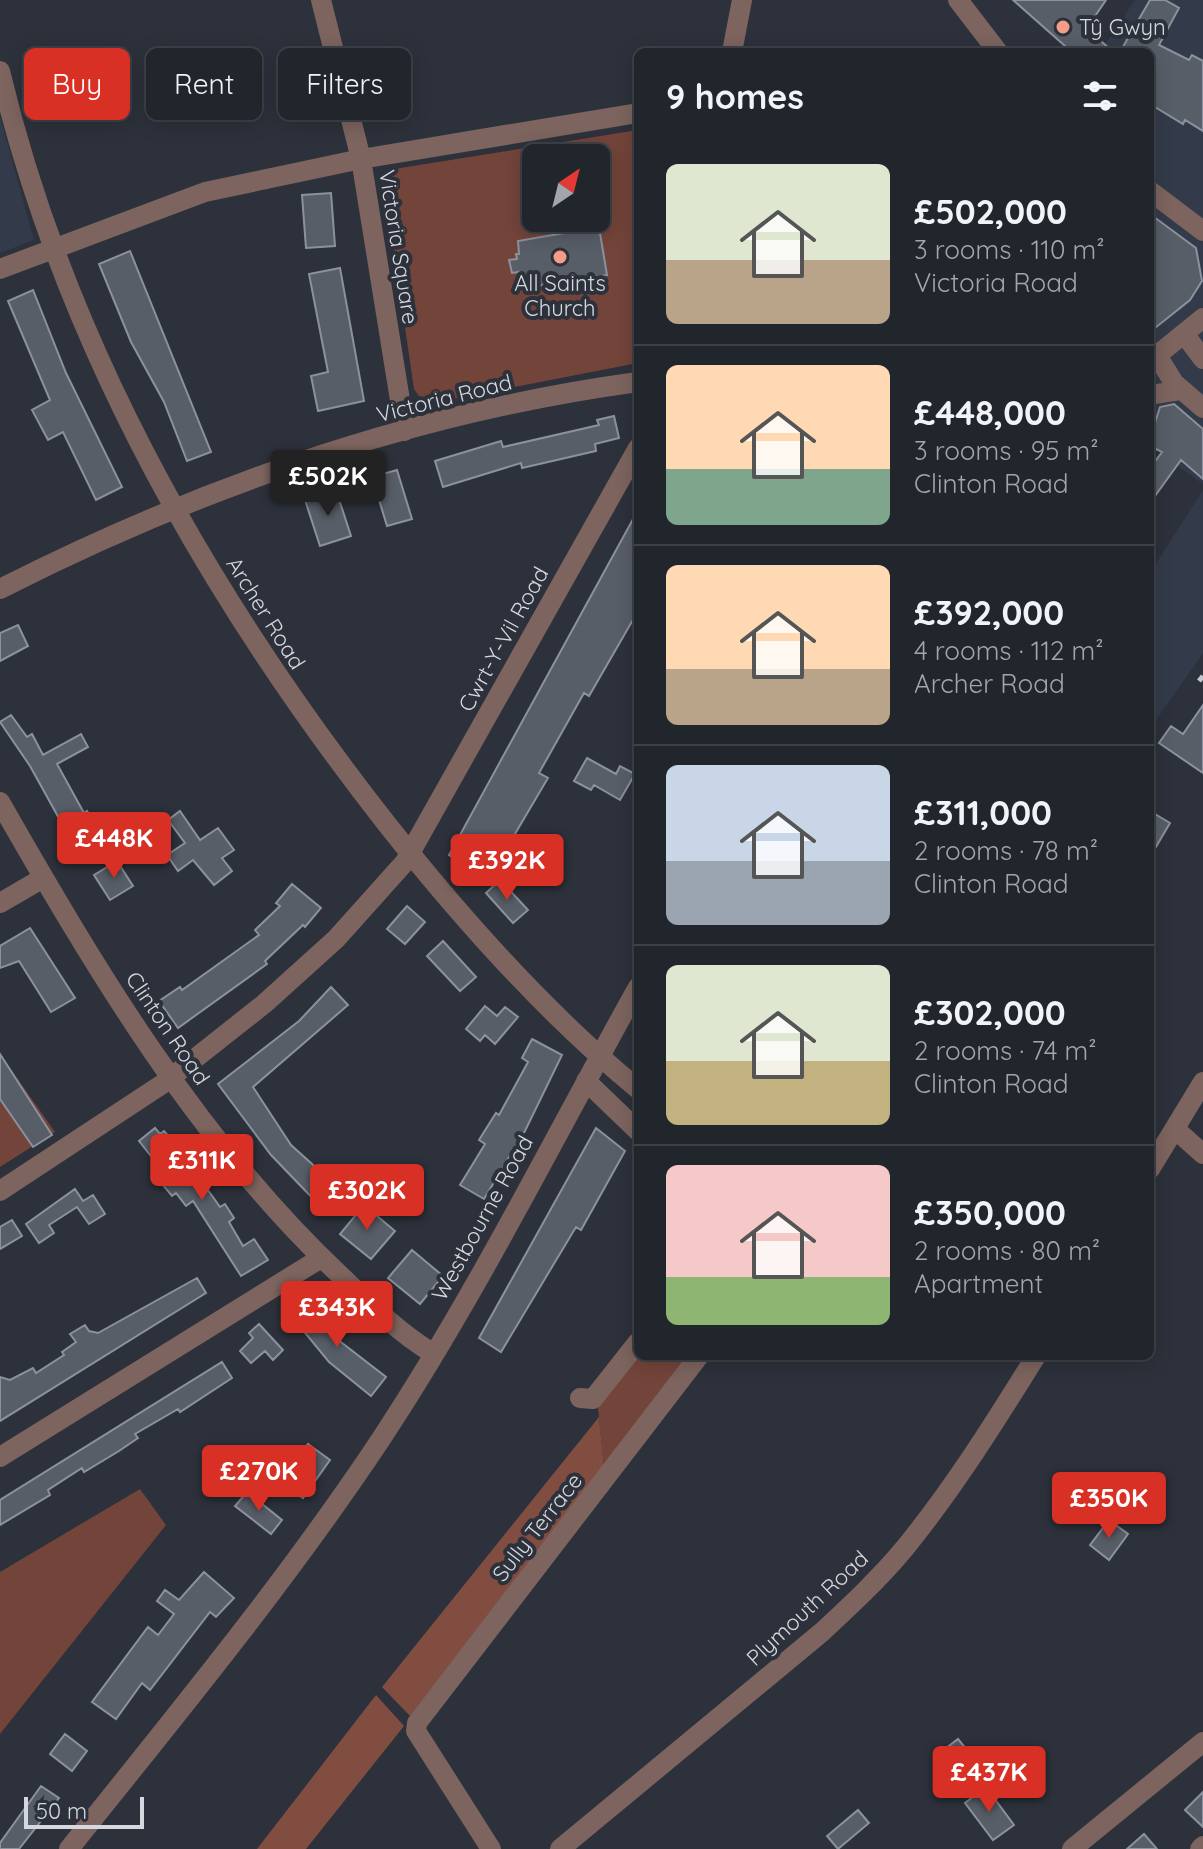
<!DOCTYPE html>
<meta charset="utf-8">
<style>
body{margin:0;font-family:Quicksand,sans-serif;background:#2d3138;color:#f1f3f6;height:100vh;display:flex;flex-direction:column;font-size:30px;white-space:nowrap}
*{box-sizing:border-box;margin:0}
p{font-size:26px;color:#a2a5a9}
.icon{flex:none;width:44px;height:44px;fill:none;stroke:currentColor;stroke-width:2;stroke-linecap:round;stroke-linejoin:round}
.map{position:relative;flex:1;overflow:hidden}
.panel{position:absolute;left:634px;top:48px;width:520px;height:1312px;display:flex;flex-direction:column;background:#21252c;border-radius:12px;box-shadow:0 4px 20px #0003,0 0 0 2px #3e4248}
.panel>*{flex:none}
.hud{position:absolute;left:24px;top:48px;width:490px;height:72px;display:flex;gap:16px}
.needle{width:52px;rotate:35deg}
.tools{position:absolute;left:522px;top:144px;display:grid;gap:16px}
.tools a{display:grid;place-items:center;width:88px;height:88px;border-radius:12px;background:#21252c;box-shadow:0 4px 20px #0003,0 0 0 2px #3e4248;font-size:40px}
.scale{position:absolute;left:24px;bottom:20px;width:120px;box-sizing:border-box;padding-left:8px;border:4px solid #d5d9df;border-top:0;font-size:22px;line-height:28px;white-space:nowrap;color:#d5d9df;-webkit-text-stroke:6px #2c313b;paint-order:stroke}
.price{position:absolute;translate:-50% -68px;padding:0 18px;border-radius:8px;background:#d93025;color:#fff;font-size:26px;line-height:52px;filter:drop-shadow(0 2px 4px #0008)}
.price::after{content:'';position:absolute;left:50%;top:48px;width:24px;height:18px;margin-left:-12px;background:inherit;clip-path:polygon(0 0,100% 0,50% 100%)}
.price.on{background:#222;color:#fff}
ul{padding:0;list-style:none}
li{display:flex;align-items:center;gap:24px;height:200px;padding:0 32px}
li+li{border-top:2px solid #3e4248}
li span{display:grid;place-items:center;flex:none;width:224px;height:160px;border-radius:12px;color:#555}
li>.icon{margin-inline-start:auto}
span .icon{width:96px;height:96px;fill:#fffc;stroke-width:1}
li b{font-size:34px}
h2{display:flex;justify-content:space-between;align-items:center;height:96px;padding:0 32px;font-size:34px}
.pill{padding:0 28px;border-radius:12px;background:#21252c;box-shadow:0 4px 20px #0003,0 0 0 2px #3e4248;font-size:28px;line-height:72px}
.pill.on{background:#d93025;color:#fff}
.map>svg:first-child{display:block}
.built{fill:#333b4a}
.green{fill:#73443a;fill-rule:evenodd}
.forest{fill:#824d41}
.building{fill:#585e68;stroke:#8b919d;stroke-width:2}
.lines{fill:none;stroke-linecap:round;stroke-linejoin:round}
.minor{stroke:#7d645e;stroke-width:20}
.rail{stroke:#c4c8ce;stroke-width:5;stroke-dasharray:16 8;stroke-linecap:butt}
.poi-dot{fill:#f49d8b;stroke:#2c313b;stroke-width:3}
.labels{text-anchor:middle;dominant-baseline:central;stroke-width:8;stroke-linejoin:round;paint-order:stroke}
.poi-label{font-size:22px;fill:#d5d9df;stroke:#2c313b;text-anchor:start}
.street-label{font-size:22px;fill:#d5d9df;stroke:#2c313b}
</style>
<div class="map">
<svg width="1203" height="1849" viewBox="0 0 1203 1849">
<rect width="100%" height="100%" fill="#2c313b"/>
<path class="built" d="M1135 0H1203V484L1150 446V52H1100Z
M0 116 34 240 0 253Z
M1203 490V653L1150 729V573Z"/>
<path class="green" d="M638 130V363L433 403 421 399 414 389 383 177 394 169ZM536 158H596V218H536Z
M0 1054 55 1132 0 1167Z
M639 1356H689L604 1467 598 1408Z
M140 1489 166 1525 0 1734V1572Z"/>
<path class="forest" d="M599 1417 604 1467 410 1716 382 1687Z
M376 1695 404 1726 306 1849H257Z"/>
<path class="building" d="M1013 0H1106L1087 28 1113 52H1064L1065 46Z
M1150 0H1165L1179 8 1159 45 1189 60 1192 55 1203 61V131L1185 120 1183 124 1150 104V52H1120Z
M331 193 335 246 306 248 302 195Z
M1150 214 1196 248 1202 281 1190 300 1150 332Z
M599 227 607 275 525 288 523 276H519V272L512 273 509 260 517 259 516 254H519L518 241Z
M130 251 211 452 187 461 164 402 131 342 99 264Z
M340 268 364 401 318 411 311 376 328 372 309 274Z
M33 290 66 373 122 487 96 500 63 432 48 440 32 410 50 400 8 301Z
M1174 404 1203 429V479L1181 460 1150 503V468L1162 452 1150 446V438L1160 407Z
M614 416 619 438 595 444 596 451 522 468 521 463 443 487 435 461 501 441 503 447 599 425 597 420Z
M397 470 412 519 387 526 372 477Z
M336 490 351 536 320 546 305 500Z
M638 510V621L634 618 589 696 584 693 539 773 548 778 489 878 449 855Z
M18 625 28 646 0 661V633Z
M1203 705V773L1159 743 1171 726 1183 734Z
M11 715 27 737 32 734 43 755 81 734 88 747 57 764 84 813 87 811 101 834 76 849 30 766 0 722Z
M587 758 616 774 620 766 635 774 620 800 594 785 591 790 574 781Z
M180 811 200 840 218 828 234 850 222 858 232 871 214 885 193 860 178 871 167 855 185 843 168 820Z
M1150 811 1170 823 1150 857Z
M117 861 133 886 110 900 94 875Z
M500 880 528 910 513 923 486 893Z
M292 884 321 908 305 927 303 925 265 961 267 964 178 1028 159 1001 180 987 182 990 259 935 255 930 280 906 276 903Z
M407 906 425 922 405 944 387 929Z
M30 928 75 998 51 1012 19 961 0 968V946Z
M443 941 476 977 460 991 427 956Z
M331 987 348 1005 253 1087 291 1145 341 1190 322 1208 271 1155 218 1084 299 1021Z
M485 1006 497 1016 505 1007 518 1017 495 1044 485 1035 480 1041 466 1029Z
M532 1039 562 1055 525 1131 484 1199 460 1185 485 1144 479 1140 496 1113 499 1115 528 1062 522 1058Z
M0 1054 52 1135 33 1147 0 1099Z
M155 1128 160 1134 164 1131 180 1148 173 1153 193 1179 198 1176 220 1207 225 1204 234 1218 229 1222 243 1246 254 1239 268 1260 241 1276 193 1201 186 1206 176 1193 172 1196 162 1184 169 1179 139 1141Z
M596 1128 625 1151 581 1230 576 1227 501 1352 479 1338Z
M75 1189 83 1201 93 1195 105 1214 89 1224 77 1207 49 1225 54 1233 39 1243 26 1224Z
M364 1205 395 1231 371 1259 340 1234Z
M12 1220 22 1236 0 1249V1227Z
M412 1250 443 1276 420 1304 388 1278Z
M197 1278 206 1293 0 1421V1377L10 1380 33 1368 36 1373 64 1355 62 1352 76 1342 70 1334 85 1325 89 1331 98 1333Z
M312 1301 341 1336 337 1339 386 1377 371 1396 329 1362 292 1317Z
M259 1324 283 1350 273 1360 265 1351 251 1363 240 1351 253 1338 249 1333Z
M222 1362 232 1378 180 1412 178 1409 135 1434 138 1438 119 1451 84 1472 82 1468 48 1490 50 1495 0 1525V1500Z
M308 1444 330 1460 303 1498 280 1482Z
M247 1492 282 1520 271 1534 235 1506Z
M1109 1520 1128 1534 1109 1560 1090 1545Z
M204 1572 234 1598 216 1617 210 1612 150 1690 142 1683 116 1719 92 1702 148 1627 158 1635 174 1614 157 1601 165 1590 179 1600Z
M65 1734 87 1751 72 1771 50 1754Z
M958 1739 984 1771 971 1781 945 1749Z
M41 1786 59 1798 19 1849H0V1843Z
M986 1787 1014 1825 993 1840 965 1803Z
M1203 1792V1827L1185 1810Z
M858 1810 869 1823 838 1849 827 1836Z
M1144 1834 1157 1849H1127Z"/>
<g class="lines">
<path class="minor" d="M958 0 998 52
M732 52 742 0
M0 71C66 348 212 601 386 823 461 918 544 1012 638 1089
M1150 191 1203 231
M0 269 205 192 361 159 321 0
M1185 335 1203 359
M1158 357 1174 383 1203 408
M1150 361 1203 318
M1150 395 1181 390
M405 431 361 159 638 113
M0 589C199 488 416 412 638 382
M0 802C96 970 198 1142 341 1276 370 1304 399 1333 434 1354
M0 903 43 878
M586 1081 638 1131
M1175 1129 1203 1154
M1150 1169 1203 1082
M0 1191 164 1083 264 1004 336 939 405 862 638 448
M580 1398 593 1399 638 1342
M0 1457 321 1258
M69 1849C176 1715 286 1582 381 1439 476 1295 554 1138 638 987
M491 1849 416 1731 417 1723 699 1356
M560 1849 822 1632C850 1606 879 1579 904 1549 953 1489 995 1422 1036 1356
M1072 1849 1203 1742
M1200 1849 1203 1846"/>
<path class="rail" d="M1199 681 1203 676"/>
</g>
<g class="poi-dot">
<circle cx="1063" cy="27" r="8"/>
<circle cx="560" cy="257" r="8"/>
</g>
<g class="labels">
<g class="poi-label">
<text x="1079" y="27">Tŷ Gwyn</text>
<text x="560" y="283" text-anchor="middle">All Saints<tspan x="560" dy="25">Church</tspan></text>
</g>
<g class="street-label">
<text transform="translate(399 247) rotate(81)">Victoria Square</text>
<text transform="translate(444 398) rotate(-14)">Victoria Road</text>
<text transform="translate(266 613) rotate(58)">Archer Road</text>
<text transform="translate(503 639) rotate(-61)">Cwrt-Y-Vil Road</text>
<text transform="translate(168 1028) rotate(56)">Clinton Road</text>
<text transform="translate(482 1218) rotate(-61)">Westbourne Road</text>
<text transform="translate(537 1527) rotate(-52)">Sully Terrace</text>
<text transform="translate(807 1608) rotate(-43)">Plymouth Road</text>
</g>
</g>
</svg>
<div class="tools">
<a><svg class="needle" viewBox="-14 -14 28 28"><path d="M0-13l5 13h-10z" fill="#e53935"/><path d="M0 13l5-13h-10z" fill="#a2a5a9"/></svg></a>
</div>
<div class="scale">50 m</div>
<b class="price on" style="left:328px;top:518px">£502K</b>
<b class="price" style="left:114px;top:880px">£448K</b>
<b class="price" style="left:507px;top:902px">£392K</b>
<b class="price" style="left:202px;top:1202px">£311K</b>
<b class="price" style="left:367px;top:1232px">£302K</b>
<b class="price" style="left:337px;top:1349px">£343K</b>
<b class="price" style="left:259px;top:1513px">£270K</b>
<b class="price" style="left:1109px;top:1540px">£350K</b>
<b class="price" style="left:989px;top:1814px">£437K</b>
<div class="hud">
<a class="pill on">Buy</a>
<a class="pill">Rent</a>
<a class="pill">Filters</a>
</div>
<section class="panel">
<h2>9 homes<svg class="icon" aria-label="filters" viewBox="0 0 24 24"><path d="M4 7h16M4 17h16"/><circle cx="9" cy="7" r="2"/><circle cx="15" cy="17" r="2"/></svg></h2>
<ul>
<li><span style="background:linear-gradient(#dfe7d0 60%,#b9a48a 0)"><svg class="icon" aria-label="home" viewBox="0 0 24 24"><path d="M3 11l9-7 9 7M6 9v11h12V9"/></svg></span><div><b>£502,000</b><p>3 rooms · 110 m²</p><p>Victoria Road</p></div></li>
<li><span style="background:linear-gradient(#ffd9b3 65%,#7fa58c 0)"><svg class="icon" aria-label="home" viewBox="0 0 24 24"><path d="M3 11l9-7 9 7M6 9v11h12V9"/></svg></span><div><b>£448,000</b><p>3 rooms · 95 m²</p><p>Clinton Road</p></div></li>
<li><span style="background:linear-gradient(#ffd9b3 65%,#b9a48a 0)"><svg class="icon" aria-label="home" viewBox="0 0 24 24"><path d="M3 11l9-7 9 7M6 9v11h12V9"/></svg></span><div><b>£392,000</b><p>4 rooms · 112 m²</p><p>Archer Road</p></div></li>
<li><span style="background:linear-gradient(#c9d6e8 60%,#9aa5b1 0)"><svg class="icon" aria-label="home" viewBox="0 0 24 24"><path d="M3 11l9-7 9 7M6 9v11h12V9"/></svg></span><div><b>£311,000</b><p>2 rooms · 78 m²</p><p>Clinton Road</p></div></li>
<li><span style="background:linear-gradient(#dfe7d0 60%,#c2b280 0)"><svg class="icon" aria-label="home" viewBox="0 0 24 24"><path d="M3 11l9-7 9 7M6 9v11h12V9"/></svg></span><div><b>£302,000</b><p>2 rooms · 74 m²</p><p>Clinton Road</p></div></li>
<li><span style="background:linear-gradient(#f6c9c9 70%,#8fb573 0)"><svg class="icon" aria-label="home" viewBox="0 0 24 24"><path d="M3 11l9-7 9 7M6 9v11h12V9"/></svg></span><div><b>£350,000</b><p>2 rooms · 80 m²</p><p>Apartment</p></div></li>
</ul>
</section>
</div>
